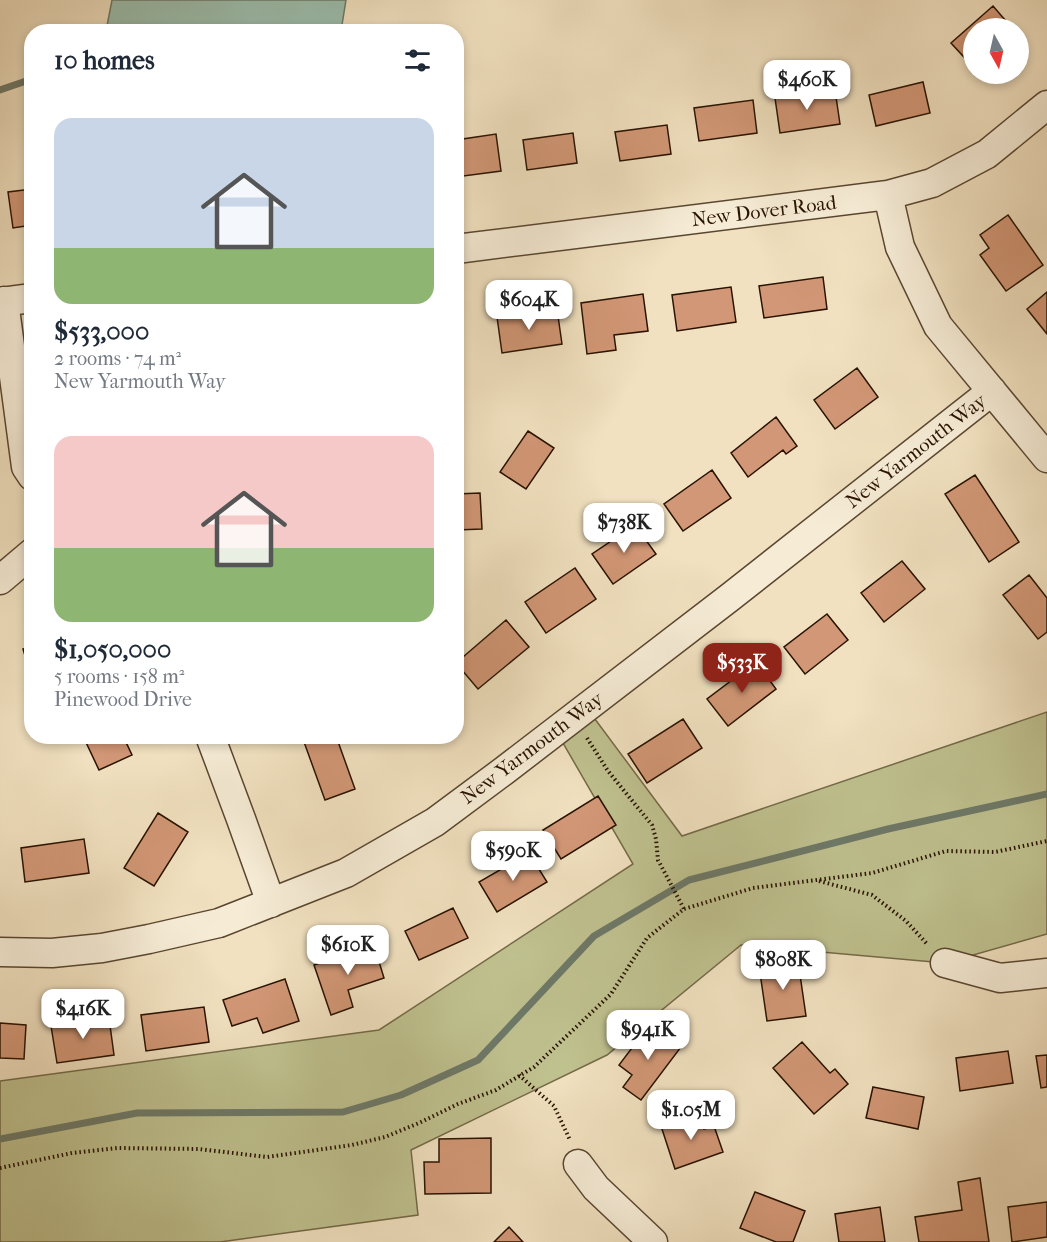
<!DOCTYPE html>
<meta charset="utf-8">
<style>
body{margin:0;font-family:"IM FELL French Canon",serif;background:#f2f2f3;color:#1f2937;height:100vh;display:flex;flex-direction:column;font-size:22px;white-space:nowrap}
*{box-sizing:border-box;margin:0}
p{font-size:20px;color:#747a83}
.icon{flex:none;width:33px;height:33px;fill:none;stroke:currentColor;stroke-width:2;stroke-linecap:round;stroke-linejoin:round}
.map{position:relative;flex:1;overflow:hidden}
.details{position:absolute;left:24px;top:24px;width:440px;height:720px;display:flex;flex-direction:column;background:#fff;border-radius:24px;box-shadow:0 3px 9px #0003}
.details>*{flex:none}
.needle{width:39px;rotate:172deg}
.tools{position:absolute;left:963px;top:18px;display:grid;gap:12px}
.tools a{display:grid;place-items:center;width:66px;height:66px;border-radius:50%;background:#fff;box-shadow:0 3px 9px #0003;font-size:30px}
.price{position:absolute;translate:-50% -51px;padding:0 14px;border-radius:12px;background:#fff;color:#222;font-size:20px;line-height:39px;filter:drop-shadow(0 2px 3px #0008)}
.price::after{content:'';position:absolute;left:50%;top:36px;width:18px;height:14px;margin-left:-9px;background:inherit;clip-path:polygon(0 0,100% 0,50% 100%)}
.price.on{background:#8f2418;color:#fff}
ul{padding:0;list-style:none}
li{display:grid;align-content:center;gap:12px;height:318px;padding:0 30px}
li span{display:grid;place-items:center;height:186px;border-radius:18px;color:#555}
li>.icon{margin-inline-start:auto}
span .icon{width:108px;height:108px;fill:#fffc;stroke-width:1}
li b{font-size:26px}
h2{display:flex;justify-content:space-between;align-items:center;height:72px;padding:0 30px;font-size:26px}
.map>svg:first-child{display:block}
.green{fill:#bfc18f;stroke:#746a48;stroke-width:1.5}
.water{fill:#9bbead;stroke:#6d7968;stroke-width:1.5}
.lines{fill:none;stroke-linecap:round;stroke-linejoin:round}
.stream{stroke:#6d7968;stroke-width:7}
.building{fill:#d29776;stroke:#281200;stroke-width:1.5}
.minor-casing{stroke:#5a4630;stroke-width:31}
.path{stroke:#281200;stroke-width:4;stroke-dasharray:1.5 3;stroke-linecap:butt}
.minor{stroke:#f6ecd6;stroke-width:28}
.labels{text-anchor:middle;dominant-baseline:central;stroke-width:6;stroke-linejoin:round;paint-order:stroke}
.street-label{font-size:20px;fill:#281200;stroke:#f6ecd6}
</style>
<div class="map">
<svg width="1047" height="1242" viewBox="0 0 1047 1242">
<rect width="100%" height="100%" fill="#f1e1c0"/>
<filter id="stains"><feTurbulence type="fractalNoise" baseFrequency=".00333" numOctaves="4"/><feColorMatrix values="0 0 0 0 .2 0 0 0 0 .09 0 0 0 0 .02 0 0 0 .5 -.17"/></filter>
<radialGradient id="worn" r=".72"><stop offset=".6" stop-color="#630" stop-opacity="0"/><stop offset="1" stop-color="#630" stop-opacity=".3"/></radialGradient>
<path class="green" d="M586 707 682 836 1047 712V934L945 963 741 945 607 1055 411 1150 418 1215 220 1242H0V1081L379 1030 633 864 556 731Z"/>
<path class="water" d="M112 0H346L341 31H106Z"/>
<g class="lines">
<path class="stream" d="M0 90 32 79
M0 1139 137 1113 343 1112 401 1095 478 1060 594 936 689 880 888 829 1047 794"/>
</g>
<path class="building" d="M993 6 1012 28H974V68L951 43Z
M923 82 930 113 876 126 869 95Z
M835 90 840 124 780 133 775 98Z
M753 100 757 133 699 141 694 108Z
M667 125 671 154 620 161 615 132Z
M573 133 577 163 527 170 523 140Z
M496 134 501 171 456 177V140Z
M32 189V225L13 228 8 192Z
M1008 215 1043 265 1006 291 980 255 989 248 980 235Z
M823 277 827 309 764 318 759 286Z
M731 287 736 322 677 331 672 295Z
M1047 292V334L1027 309Z
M643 294 648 331 614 335 616 350 587 354 581 303Z
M557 309 562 344 502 353 497 317Z
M857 368 878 397 835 429 814 400Z
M776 417 797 446 786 454 783 450 748 477 731 453Z
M528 431 554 448 526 489 500 472Z
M712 470 731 498 683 531 664 504Z
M975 475 1019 542 989 562 945 494Z
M480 493 482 529 456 530V494Z
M635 525 656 554 613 584 592 554Z
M902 561 925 589 884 622 861 593Z
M575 568 596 599 546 633 525 602Z
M1029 575 1047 598V632L1038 639 1003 595Z
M827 614 848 640 805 674 784 647Z
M506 620 529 647 478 689 456 663Z
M32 646V679L23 649Z
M756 662 776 689 728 726 707 699Z
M683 719 702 748 647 783 628 754Z
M83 736H123L132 755 99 770Z
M320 736H336L355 789 325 800 304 742Z
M598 796 616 825 561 859 543 830Z
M158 813 188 832 154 886 124 868Z
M84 839 89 873 25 882 21 848Z
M529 853 547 882 497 912 479 882Z
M453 908 468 938 419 960 405 931Z
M374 945 384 978 348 990 353 1007 331 1015 314 965Z
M798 961 806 1016 767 1021 759 966Z
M285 979 299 1021 263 1033 257 1018 232 1026 223 1000Z
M204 1007 209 1042 146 1051 141 1015Z
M109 1018 114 1055 57 1063 51 1026Z
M0 1023 26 1025 24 1059 0 1058Z
M650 1024 681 1047 641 1100 623 1087 632 1075 619 1065Z
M802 1042 830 1073 835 1069 848 1084 814 1114 773 1068Z
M1008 1051 1013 1083 960 1091 956 1058Z
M1047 1055V1087L1041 1088 1036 1056Z
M873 1087 924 1097 918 1129 866 1118Z
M699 1114 704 1129 714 1126 723 1152 675 1169 661 1126Z
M491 1138V1193L425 1194 424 1162H439V1139Z
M980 1178 989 1242H919L915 1217 962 1210 958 1182Z
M755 1192 805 1211 793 1242H776L740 1228Z
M1047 1202V1237L1012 1242 1008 1207Z
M880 1207 885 1242H839L835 1214Z
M509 1227 523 1242H494Z"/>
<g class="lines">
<defs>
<path id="minor" d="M888 195 900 247 938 326 1047 458
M456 249 888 195 932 183 987 154 1047 105
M4 301 26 467 32 476
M0 302 32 298
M0 580 32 553
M210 736 241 819 271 903
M0 952 52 953 102 948 149 939 219 923 346 873 435 822 505 770 729 598 992 391
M945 963 1000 978 1047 973
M578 1164 596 1188 653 1242"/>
</defs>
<use href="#minor" class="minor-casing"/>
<path class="path" d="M587 738 608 771 652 825 656 839 658 860 684 909
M819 881 872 895 906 921 928 945
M519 1075 554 1106 570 1140
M0 1168 72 1153 117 1148 199 1149 267 1157 352 1145 385 1137 419 1123 458 1104 496 1090 534 1067 611 994 647 938 684 909 753 888 872 873 946 851 995 852 1047 841"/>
<use href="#minor" class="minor"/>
</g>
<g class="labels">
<g class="street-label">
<text transform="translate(764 211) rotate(-7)">New Dover Road</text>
<text transform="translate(916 451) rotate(-38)">New Yarmouth Way</text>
<text transform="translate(532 748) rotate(-37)">New Yarmouth Way</text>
</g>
</g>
<rect width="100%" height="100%" filter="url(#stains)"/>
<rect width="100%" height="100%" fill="url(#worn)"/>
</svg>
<div class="tools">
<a><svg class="needle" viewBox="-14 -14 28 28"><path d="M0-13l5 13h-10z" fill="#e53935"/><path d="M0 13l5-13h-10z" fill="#747a83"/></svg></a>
</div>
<b class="price" style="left:807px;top:111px">$460K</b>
<b class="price" style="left:529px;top:331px">$604K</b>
<b class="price" style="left:624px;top:554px">$738K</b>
<b class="price on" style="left:742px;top:694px">$533K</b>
<b class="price" style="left:513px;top:882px">$590K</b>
<b class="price" style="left:348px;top:976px">$610K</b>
<b class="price" style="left:783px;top:991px">$808K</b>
<b class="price" style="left:83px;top:1040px">$416K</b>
<b class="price" style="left:648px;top:1061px">$941K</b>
<b class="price" style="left:691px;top:1141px">$1.05M</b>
<section class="details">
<h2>10 homes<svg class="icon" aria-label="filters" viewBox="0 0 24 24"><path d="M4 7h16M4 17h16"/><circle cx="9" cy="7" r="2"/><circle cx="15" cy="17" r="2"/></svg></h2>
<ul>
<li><span style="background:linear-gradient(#c9d6e8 70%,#8fb573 0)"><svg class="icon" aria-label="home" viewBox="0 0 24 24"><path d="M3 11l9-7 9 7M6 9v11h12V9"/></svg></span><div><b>$533,000</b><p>2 rooms · 74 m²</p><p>New Yarmouth Way</p></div></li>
<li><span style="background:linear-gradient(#f6c9c9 60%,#8fb573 0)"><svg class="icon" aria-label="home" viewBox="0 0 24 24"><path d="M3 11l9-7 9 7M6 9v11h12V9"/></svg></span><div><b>$1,050,000</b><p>5 rooms · 158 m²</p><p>Pinewood Drive</p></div></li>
</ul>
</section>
</div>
